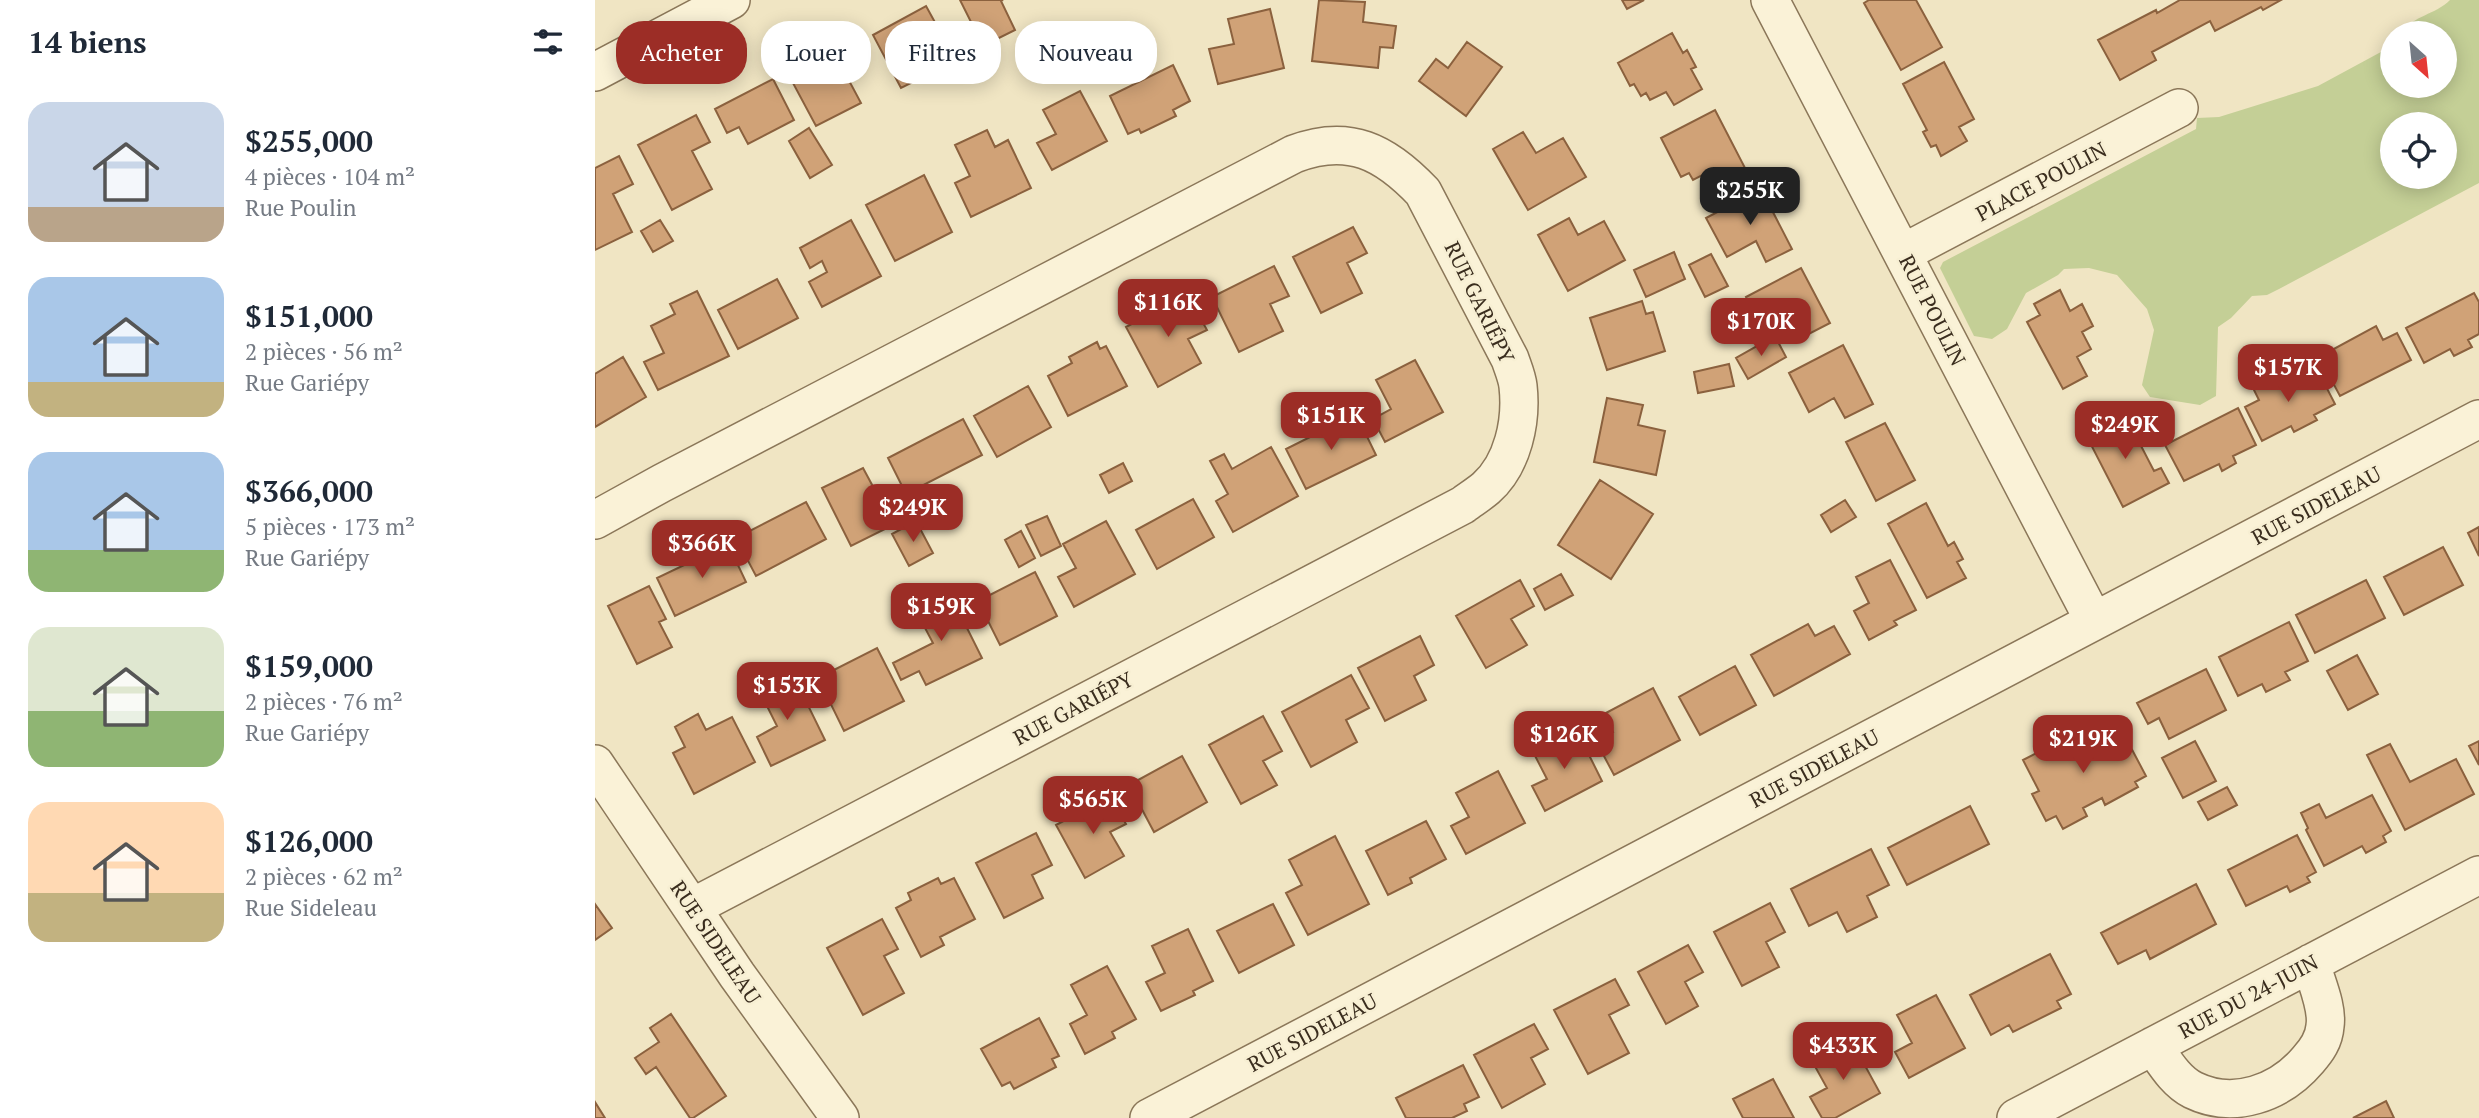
<!DOCTYPE html>
<html lang="fr">
<meta charset="utf-8">
<style>
body{margin:0;font-family:"PT Serif",serif;background:#f6f6f7;color:#1f2937;height:100vh;display:flex;flex-direction:column;font-size:26px;white-space:nowrap}
*{box-sizing:border-box;margin:0}
p{font-size:23px;color:#747a83}
.icon{flex:none;width:38px;height:38px;fill:none;stroke:currentColor;stroke-width:2;stroke-linecap:round;stroke-linejoin:round}
.map{position:relative;flex:1;overflow:hidden}
.panel{display:flex;flex-direction:column;background:#fff;width:595px}
.panel>*{flex:none}
.top-card{position:absolute;left:21px;top:21px;width:665px;height:63px;display:flex;gap:14px}
.needle{width:46px;rotate:153deg}
.fabs{position:absolute;left:1785px;top:21px;display:grid;gap:14px}
.fabs a{display:grid;place-items:center;width:77px;height:77px;border-radius:50%;background:#fff;box-shadow:0 4px 18px #0003;font-size:35px}
.price{position:absolute;translate:-50% -60px;padding:0 16px;border-radius:14px;background:#9c2d26;color:#fff;font-size:23px;line-height:46px;filter:drop-shadow(0 2px 4px #0008)}
.price::after{content:'';position:absolute;left:50%;top:42px;width:21px;height:16px;margin-left:-10px;background:inherit;clip-path:polygon(0 0,100% 0,50% 100%)}
.price.on{background:#222;color:#fff}
ul{padding:0;list-style:none}
li{display:flex;align-items:center;gap:21px;height:175px;padding:0 28px}
li span{display:grid;place-items:center;flex:none;width:196px;height:140px;border-radius:21px;color:#555}
li>.icon{margin-inline-start:auto}
span .icon{width:84px;height:84px;fill:#fffc;stroke-width:1}
li b{font-size:30px}
h2{display:flex;justify-content:space-between;align-items:center;height:84px;padding:0 28px;font-size:30px}
.tag{padding:0 24px;border-radius:28px;background:#fff;box-shadow:0 4px 18px #0003;font-size:24px;line-height:63px}
.tag.on{background:#9c2d26;color:#fff}
main{display:flex;flex:1;min-height:0}
.map>svg:first-child{display:block}
.green{fill:#c4cf96;fill-rule:evenodd}
.building{fill:#d0a277;stroke:#8b613e;stroke-width:2}
.lines{fill:none;stroke-linecap:round;stroke-linejoin:round}
.minor-casing{stroke:#8b7759;stroke-width:40}
.minor{stroke:#faf2d7;stroke-width:37}
.labels{text-anchor:middle;dominant-baseline:central;stroke-width:5;stroke-linejoin:round;paint-order:stroke}
.street-label{font-size:21px;fill:#3a2d1e;stroke:#f7efd3}
</style>
<main>
<section class="panel">
<h2>14 biens<svg class="icon" aria-label="filters" viewBox="0 0 24 24"><path d="M4 7h16M4 17h16"/><circle cx="9" cy="7" r="2"/><circle cx="15" cy="17" r="2"/></svg></h2>
<ul>
<li><span style="background:linear-gradient(#c9d6e8 75%,#b9a48a 0)"><svg class="icon" aria-label="home" viewBox="0 0 24 24"><path d="M3 11l9-7 9 7M6 9v11h12V9"/></svg></span><div><b>$255,000</b><p>4 pièces · 104 m²</p><p>Rue Poulin</p></div></li>
<li><span style="background:linear-gradient(#a9c7e8 75%,#c2b280 0)"><svg class="icon" aria-label="home" viewBox="0 0 24 24"><path d="M3 11l9-7 9 7M6 9v11h12V9"/></svg></span><div><b>$151,000</b><p>2 pièces · 56 m²</p><p>Rue Gariépy</p></div></li>
<li><span style="background:linear-gradient(#a9c7e8 70%,#8fb573 0)"><svg class="icon" aria-label="home" viewBox="0 0 24 24"><path d="M3 11l9-7 9 7M6 9v11h12V9"/></svg></span><div><b>$366,000</b><p>5 pièces · 173 m²</p><p>Rue Gariépy</p></div></li>
<li><span style="background:linear-gradient(#dfe7d0 60%,#8fb573 0)"><svg class="icon" aria-label="home" viewBox="0 0 24 24"><path d="M3 11l9-7 9 7M6 9v11h12V9"/></svg></span><div><b>$159,000</b><p>2 pièces · 76 m²</p><p>Rue Gariépy</p></div></li>
<li><span style="background:linear-gradient(#ffd9b3 65%,#c2b280 0)"><svg class="icon" aria-label="home" viewBox="0 0 24 24"><path d="M3 11l9-7 9 7M6 9v11h12V9"/></svg></span><div><b>$126,000</b><p>2 pièces · 62 m²</p><p>Rue Sideleau</p></div></li>
</ul>
</section>
<div class="map">
<svg width="1884" height="1118" viewBox="0 0 1884 1118">
<rect width="100%" height="100%" fill="#f0e5c3"/>
<path class="green" d="M1855 0H1884V183L1684 289 1672 295 1657 296 1636 318 1623 327 1621 396 1605 405 1555 397 1547 385 1559 330 1552 309 1522 275 1494 268 1469 269 1463 275 1431 293 1412 329 1397 339 1379 336 1345 268 1348 262 1601 129 1602 118 1624 117 1723 86 1797 46V86H1850V33H1806C1819 15 1840 15 1855 0ZM1797 124H1850V177H1797Z"/>
<path class="building" d="M365 0H408L406 1 420 30 388 46Z
M724 0 770 2 768 22 801 26 798 48 785 47 783 68 717 61Z
M1027 0H1049L1032 9Z
M1274 0H1321L1347 47 1306 70 1269 3Z
M1585 0H1686L1668 10 1666 7 1620 31 1615 21 1557 52 1561 60 1525 80 1503 40 1561 10 1562 13Z
M331 6 347 35 330 44 344 69 306 88 278 35Z
M675 9 689 68 623 84 614 49 639 44 633 19Z
M1077 33 1088 53 1092 50 1101 67 1096 69 1107 89 1079 105 1071 92 1055 100 1051 93 1046 96 1039 84 1035 86 1023 63Z
M258 42 270 65 251 75 266 103 221 126 191 70 223 53 226 59Z
M872 42 907 67 871 116 824 81 841 59 853 68Z
M1349 62 1379 119 1364 127 1372 141 1346 156 1341 145 1336 147 1328 132 1332 130 1308 84Z
M578 65 595 101 578 110 581 116 546 133 544 129 533 134 515 96Z
M178 79 199 120 153 144 144 127 132 133 120 109Z
M485 91 512 141 457 170 442 143 461 134 448 110Z
M1120 110 1150 168 1123 182 1117 170 1098 180 1094 173 1086 177 1066 138Z
M101 115 115 142 97 151 117 189 77 210 43 145Z
M214 128 237 165 215 178 194 141Z
M392 130 400 147 413 140 436 188 376 217 360 183 375 176 360 145Z
M928 132 941 153 968 138 991 177 933 210 898 149Z
M24 156 38 184 18 194 37 232 0 250V168Z
M329 175 357 232 300 261 271 205Z
M1166 189 1197 249 1171 262 1161 241 1132 257 1111 218Z
M974 218 983 235 1009 221 1030 260 973 291 943 235Z
M65 220 78 241 58 252 46 231Z
M256 220 286 276 227 307 214 282 232 272 227 261 215 268 205 248Z
M758 227 772 253 752 263 767 293 726 313 698 257Z
M1079 252 1090 279 1051 297 1039 270Z
M1116 254 1133 286 1110 297 1094 265Z
M679 266 694 296 675 304 688 331 644 352 617 297Z
M1206 268 1235 323 1208 337 1199 319 1171 334 1151 297Z
M182 279 203 318 143 349 123 310Z
M1465 290 1475 311 1487 304 1498 326 1487 332 1496 349 1482 357 1492 376 1468 389 1432 322 1445 315 1439 304Z
M102 291 134 356 63 390 49 362 69 353 56 326 80 314 75 304Z
M1879 293 1884 302V334L1873 340 1877 347 1859 356 1855 349 1829 363 1811 328Z
M592 294 612 330 593 339 606 363 563 387 531 327Z
M1047 301 1051 314 1058 312 1070 351 1012 370 995 318Z
M1781 326 1788 340 1802 333 1816 360 1745 396 1724 357Z
M1180 336 1191 357 1153 379 1141 358Z
M502 342 505 349 511 346 532 386 473 416 453 376 477 363 474 357Z
M1248 345 1278 404 1250 418 1239 398 1214 412 1194 373Z
M28 357 51 397 0 427V374Z
M820 360 848 412 790 442 778 419 796 409 781 380Z
M1134 364 1139 386 1103 393 1099 372Z
M1723 371 1740 404 1719 415 1722 420 1699 432 1696 426 1667 441 1650 407 1664 400 1657 386 1681 374 1688 388Z
M433 386 456 427 402 457 379 416Z
M1012 398 1048 405 1043 425 1070 431 1061 475 999 462Z
M1643 408 1661 445 1638 456 1641 463 1627 471 1624 464 1589 481 1570 445Z
M1529 413 1559 471 1566 468 1574 483 1528 507 1490 433Z
M761 414 781 455 711 489 691 449Z
M368 419 387 455 311 494 293 458Z
M1290 423 1320 480 1281 501 1251 442Z
M676 447 703 496 638 532 621 501 633 494 615 461 629 454 637 469Z
M528 463 537 481 514 493 505 475Z
M268 468 282 494 294 487 310 519 256 546 227 488Z
M1005 480 1058 514 1016 579 963 545Z
M598 499 619 537 562 569 541 530Z
M1250 500 1261 517 1236 532 1226 515Z
M211 502 231 539 161 576 141 538Z
M1331 503 1353 546 1359 542 1368 559 1362 562 1371 578 1332 598 1293 524Z
M452 516 466 546 446 556 431 525Z
M321 521 338 553 314 566 297 534Z
M511 521 540 574 479 607 463 577 481 568 468 544Z
M1884 527V556L1873 533Z
M426 531 440 558 424 567 410 540Z
M133 544 151 582 80 616 62 578Z
M1848 547 1868 585 1809 615 1789 577Z
M1295 560 1321 610 1299 621 1302 625 1274 640 1259 611 1274 603 1261 577Z
M440 572 462 616 405 645 383 601Z
M966 574 978 595 950 610 939 589Z
M925 580 939 606 916 619 932 645 891 668 861 616Z
M1771 580 1790 618 1720 653 1701 615Z
M54 586 71 619 64 622 77 647 42 664 13 606Z
M354 592 387 658 331 685 324 671 306 680 298 663 338 643 320 609Z
M1694 622 1713 661 1690 672 1695 680 1671 692 1667 684 1643 696 1624 657Z
M1213 624 1220 636 1239 626 1255 654 1179 696 1156 655Z
M825 636 839 665 819 676 831 700 790 721 763 668Z
M282 648 309 701 249 731 223 678Z
M1762 655 1783 694 1753 710 1732 671Z
M1140 666 1161 705 1105 735 1084 697Z
M1611 669 1631 710 1574 739 1564 718 1553 724 1542 703Z
M180 675 189 691 203 685 230 740 176 766 162 737 182 726 161 684Z
M756 675 774 708 751 720 762 742 716 767 687 712Z
M1058 688 1085 740 1019 775 1001 741 1018 732 1009 714Z
M103 714 111 730 137 717 160 762 99 794 78 753 90 747 80 727Z
M668 716 687 751 668 761 682 785 646 804 614 745Z
M1524 725 1551 776 1540 782 1543 787 1510 805 1507 798 1488 808 1492 816 1468 829 1461 816 1451 821 1437 794 1444 791 1428 760 1478 734 1485 746Z
M977 730 990 755 993 753 1007 781 950 811 937 786 952 779 937 750Z
M1600 741 1621 781 1588 798 1567 758Z
M1884 741V765L1874 746Z
M1795 744 1815 782 1861 759 1879 794 1810 830 1772 755Z
M587 756 612 802 559 832 534 785Z
M903 771 930 823 871 854 856 826 874 817 861 793Z
M1632 787 1642 805 1613 820 1603 802Z
M1777 795 1796 831 1788 836 1791 842 1771 853 1767 846 1729 866 1711 830 1713 828 1706 813 1724 804 1731 818Z
M515 796 531 824 515 832 529 856 490 878 461 825Z
M1375 806 1394 844 1312 885 1293 848Z
M831 821 851 859 815 878 817 883 793 895 771 851Z
M441 833 457 865 437 875 448 898 409 918 381 863Z
M1702 835 1721 872 1712 877 1715 882 1695 892 1692 886 1651 906 1633 870Z
M740 836 774 904 713 935 691 893 707 885 694 860Z
M1276 849 1294 885 1272 896 1282 917 1252 932 1242 912 1214 926 1196 889Z
M343 878 346 884 359 878 380 919 345 937 349 945 326 957 301 908 316 900 313 893Z
M1601 884 1621 924 1555 959 1551 950 1523 964 1506 933Z
M1175 903 1190 932 1171 942 1184 967 1147 986 1119 932Z
M0 904 17 928 0 940Z
M678 904 699 945 644 973 622 931Z
M287 919 303 949 289 956 309 993 268 1015 232 948Z
M593 929 618 981 598 991 600 995 566 1011 551 982 570 973 557 946Z
M1093 945 1108 972 1090 982 1103 1006 1071 1024 1043 972Z
M1455 954 1476 994 1462 1001 1466 1008 1418 1032 1414 1025 1396 1035 1375 995Z
M512 966 541 1019 517 1032 520 1038 490 1054 475 1024 492 1015 476 985Z
M1020 979 1034 1005 1014 1015 1034 1053 993 1074 959 1010Z
M1341 995 1370 1048 1314 1078 1300 1052 1317 1043 1302 1015Z
M76 1014 131 1096 98 1118H95L61 1067 51 1074 40 1058 64 1042 55 1028Z
M444 1018 464 1056 457 1059 461 1067 419 1089 415 1082 407 1086 386 1049Z
M939 1024 953 1049 936 1058 950 1084 907 1108 879 1055Z
M1256 1040 1285 1093 1240 1118H1227L1215 1097 1232 1088 1217 1061Z
M868 1065 884 1097 869 1104 872 1111 857 1118H811L801 1098Z
M1178 1079 1199 1118H1148L1138 1099Z
M1791 1101 1799 1118H1758Z
M0 1102 10 1118H0Z"/>
<g class="lines">
<defs>
<path id="minor" d="M1175 0 1499 621
M0 72 136 0
M1308 253 1584 108
M0 520 67 483 699 154C754 133 790 152 828 192L915 359C918 368 922 377 923 386 927 421 918 464 891 488 884 494 876 499 868 505L98 907
M0 764 142 975 245 1118
M1558 1046C1569 1061 1580 1081 1598 1090 1639 1110 1685 1093 1713 1060 1722 1050 1729 1040 1730 1026 1733 1007 1721 982 1716 963
M554 1118 1884 419
M1421 1118 1884 875"/>
</defs>
<use href="#minor" class="minor-casing"/>
<use href="#minor" class="minor"/>
</g>
<g class="labels">
<g class="street-label">
<text transform="translate(1446 181) rotate(-28)">PLACE POULIN</text>
<text transform="translate(885 302) rotate(64)">RUE GARIÉPY</text>
<text transform="translate(1338 310) rotate(63)">RUE POULIN</text>
<text transform="translate(1721 505) rotate(-28)">RUE SIDELEAU</text>
<text transform="translate(478 708) rotate(-28)">RUE GARIÉPY</text>
<text transform="translate(1219 768) rotate(-28)">RUE SIDELEAU</text>
<text transform="translate(121 942) rotate(56)">RUE SIDELEAU</text>
<text transform="translate(1653 996) rotate(-28)">RUE DU 24-JUIN</text>
<text transform="translate(717 1032) rotate(-28)">RUE SIDELEAU</text>
</g>
</g>
</svg>
<div class="fabs">
<a><svg class="needle" viewBox="-14 -14 28 28"><path d="M0-13l5 13h-10z" fill="#e53935"/><path d="M0 13l5-13h-10z" fill="#747a83"/></svg></a>
<a><svg class="icon" aria-label="locate" viewBox="0 0 24 24"><circle cx="12" cy="12" r="6"/><path d="M12 2v4M12 18v4M2 12h4M18 12h4"/></svg></a>
</div>
<b class="price on" style="left:1155px;top:227px">$255K</b>
<b class="price" style="left:573px;top:339px">$116K</b>
<b class="price" style="left:1166px;top:358px">$170K</b>
<b class="price" style="left:1693px;top:404px">$157K</b>
<b class="price" style="left:736px;top:452px">$151K</b>
<b class="price" style="left:1530px;top:461px">$249K</b>
<b class="price" style="left:318px;top:544px">$249K</b>
<b class="price" style="left:107px;top:580px">$366K</b>
<b class="price" style="left:346px;top:643px">$159K</b>
<b class="price" style="left:192px;top:722px">$153K</b>
<b class="price" style="left:969px;top:771px">$126K</b>
<b class="price" style="left:1488px;top:775px">$219K</b>
<b class="price" style="left:498px;top:836px">$565K</b>
<b class="price" style="left:1248px;top:1082px">$433K</b>
<div class="top-card">
<a class="tag on">Acheter</a>
<a class="tag">Louer</a>
<a class="tag">Filtres</a>
<a class="tag">Nouveau</a>
</div>
</div>
</main>
